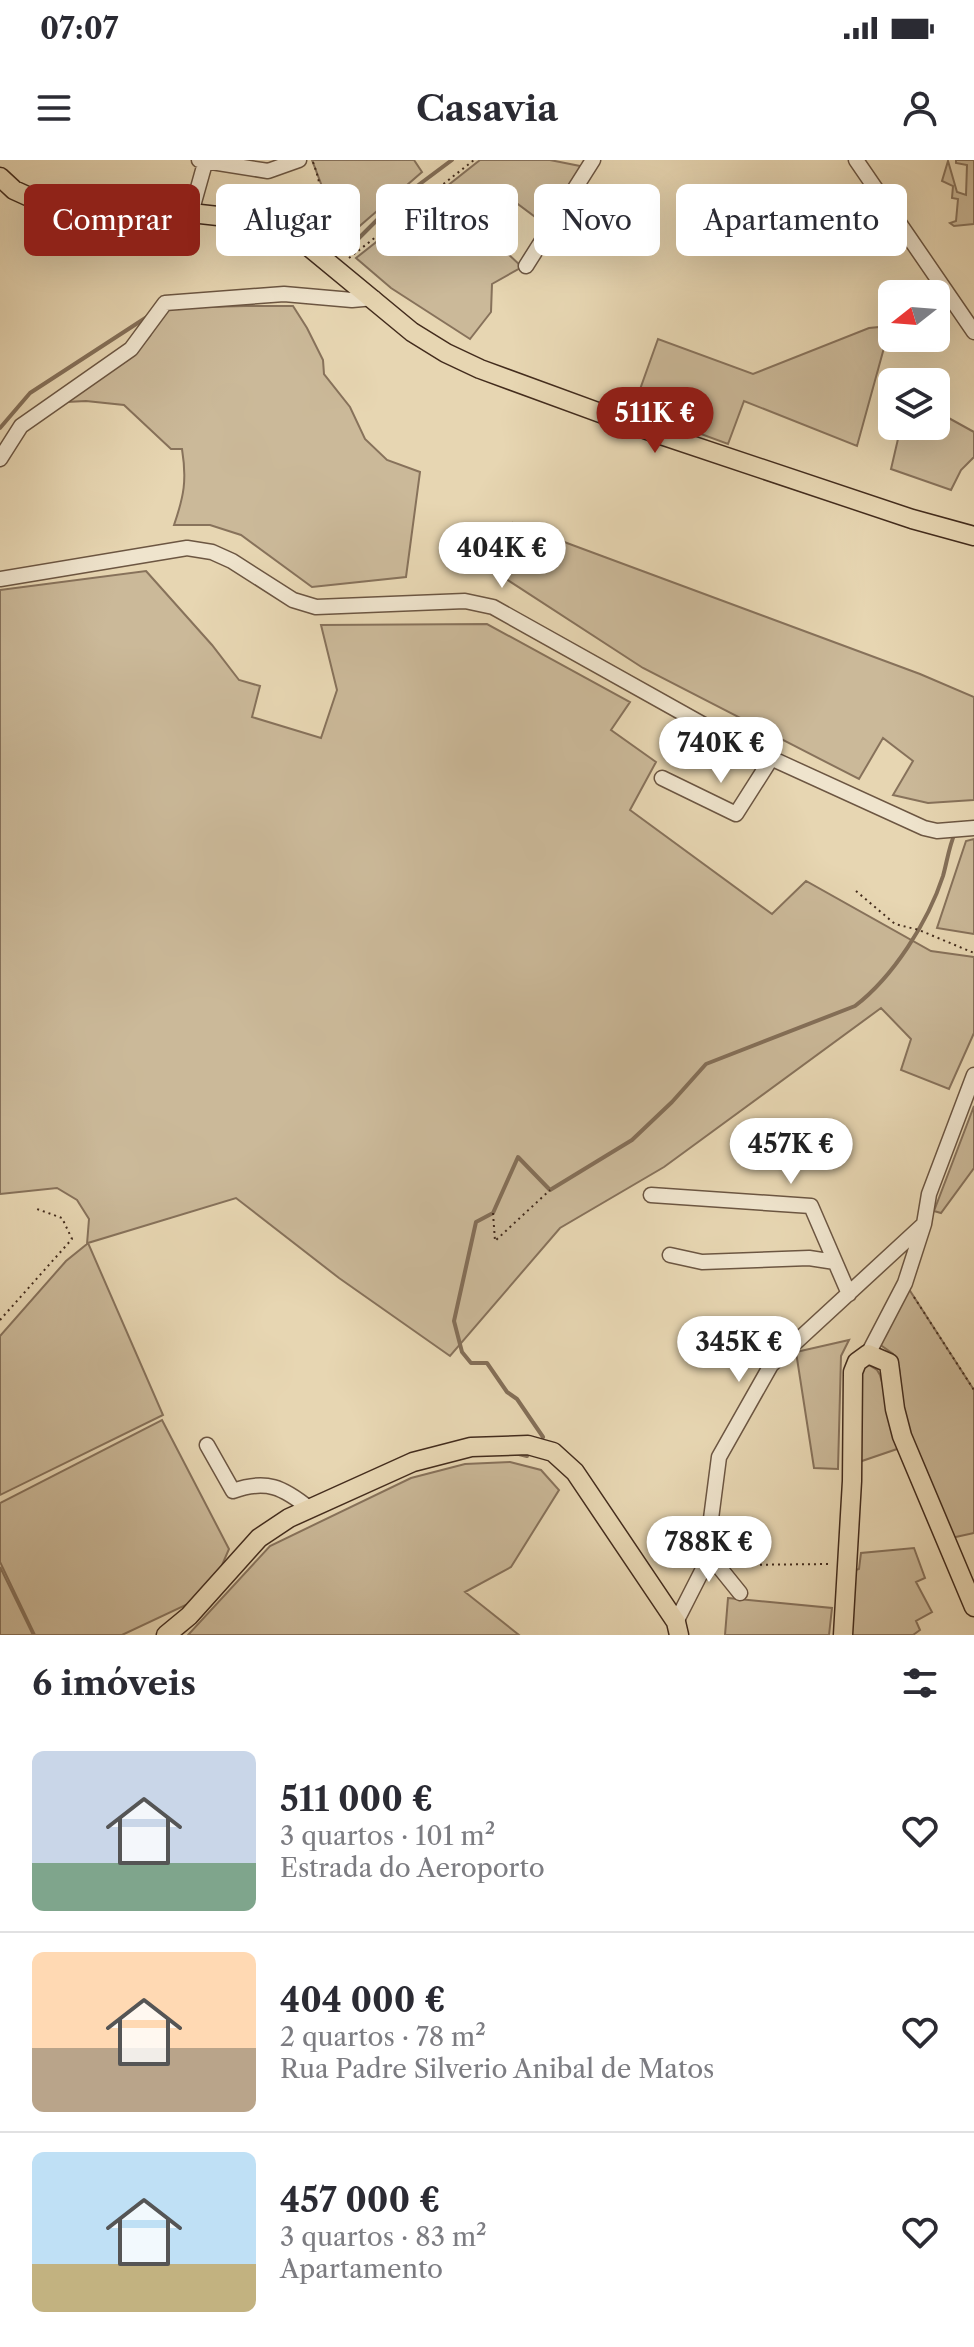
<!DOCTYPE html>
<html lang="pt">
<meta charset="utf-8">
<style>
body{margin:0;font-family:"Libre Caslon Text",serif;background:#f7f7f7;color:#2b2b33;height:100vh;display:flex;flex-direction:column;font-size:30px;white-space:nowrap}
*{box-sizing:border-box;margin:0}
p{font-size:26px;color:#7c7c81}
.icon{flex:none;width:44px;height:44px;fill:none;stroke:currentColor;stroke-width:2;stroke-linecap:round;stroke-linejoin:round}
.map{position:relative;height:1475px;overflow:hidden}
.side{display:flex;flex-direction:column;background:#fff;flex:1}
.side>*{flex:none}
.top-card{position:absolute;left:24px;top:24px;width:926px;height:72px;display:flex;gap:16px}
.needle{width:52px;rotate:253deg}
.tools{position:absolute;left:878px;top:120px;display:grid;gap:16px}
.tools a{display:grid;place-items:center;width:72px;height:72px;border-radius:12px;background:#fff;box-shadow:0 8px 32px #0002;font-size:40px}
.price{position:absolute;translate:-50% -68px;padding:0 18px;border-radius:28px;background:#fff;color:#222;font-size:26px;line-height:52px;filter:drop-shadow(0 2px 4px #0008)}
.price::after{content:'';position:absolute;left:50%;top:48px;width:24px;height:18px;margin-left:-12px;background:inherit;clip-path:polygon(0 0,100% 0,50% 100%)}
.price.active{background:#8f2418;color:#fff}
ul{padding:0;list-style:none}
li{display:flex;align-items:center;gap:24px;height:200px;padding:0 32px}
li+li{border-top:2px solid #e1e1e2}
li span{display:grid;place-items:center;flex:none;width:224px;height:160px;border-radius:12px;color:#555}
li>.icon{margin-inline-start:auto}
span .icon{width:96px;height:96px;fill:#fffc;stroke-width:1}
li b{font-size:34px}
h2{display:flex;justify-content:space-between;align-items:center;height:96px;padding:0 32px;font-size:34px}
.tag{padding:0 28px;border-radius:12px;background:#fff;box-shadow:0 8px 32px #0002;font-size:28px;line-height:72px}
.tag.active{background:#8f2418;color:#fff}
.status{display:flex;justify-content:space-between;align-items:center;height:56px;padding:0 40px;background:#fff;direction:ltr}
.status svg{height:22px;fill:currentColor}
header{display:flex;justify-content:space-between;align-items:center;height:104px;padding:0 32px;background:#fff;font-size:36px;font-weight:700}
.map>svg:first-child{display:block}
.green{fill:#cbb999;stroke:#87725b;stroke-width:2}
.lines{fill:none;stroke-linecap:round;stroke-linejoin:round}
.stream{stroke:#846f58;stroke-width:4}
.minor-casing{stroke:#6c5642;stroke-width:17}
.major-casing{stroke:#432c1d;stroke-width:21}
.path{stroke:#432c1d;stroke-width:2;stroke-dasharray:2 4;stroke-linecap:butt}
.minor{stroke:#efe4cd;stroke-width:14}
.major{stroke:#e7d6b2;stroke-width:18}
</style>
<div class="status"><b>07:07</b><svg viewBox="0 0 49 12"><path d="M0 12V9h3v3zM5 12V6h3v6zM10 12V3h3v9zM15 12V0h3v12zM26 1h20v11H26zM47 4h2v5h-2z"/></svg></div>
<header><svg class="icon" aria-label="menu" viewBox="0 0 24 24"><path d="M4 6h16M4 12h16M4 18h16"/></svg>Casavia<svg class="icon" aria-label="person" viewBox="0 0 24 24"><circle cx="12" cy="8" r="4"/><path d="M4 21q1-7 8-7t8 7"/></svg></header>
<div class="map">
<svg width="974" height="1475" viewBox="0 0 974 1475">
<rect width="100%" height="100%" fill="#e7d6b2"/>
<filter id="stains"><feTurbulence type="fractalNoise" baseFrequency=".0025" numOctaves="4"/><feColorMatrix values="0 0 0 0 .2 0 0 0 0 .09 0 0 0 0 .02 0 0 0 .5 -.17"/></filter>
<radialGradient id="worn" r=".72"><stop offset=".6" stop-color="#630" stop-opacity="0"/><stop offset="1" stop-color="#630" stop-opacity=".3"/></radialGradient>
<path class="green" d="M312 0H414L422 12 347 77 320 59 319 45 323 29Z
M480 0H550L585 7 546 65 515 42 489 76 522 107 492 124 491 152 470 179 391 128 356 98Z
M956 0H974V64L954 66 950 63 956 61 958 39 952 38 953 26 942 21 948 1 957 32 966 35 967 5 956 3Z
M246 146H293L307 168 323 200 324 214 350 247 365 279 387 300 420 312 406 417 312 427 241 375 210 365H174C184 336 187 320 182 289H171L124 245 86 241 65 242 132 197 150 176 164 148Z
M890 166 857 286 744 241 728 284 633 249 658 179 753 214 869 168Z
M936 251 974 272V297L961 310 951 330 891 309 901 266H936Z
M513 363 920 514 974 537V640L928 643 893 635 913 601 883 578 859 619 643 508 503 417Z
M146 411 212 485 239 520 260 526 252 557 321 578 337 530 321 465 487 464 630 542 611 570 656 602 630 650 772 754 806 721 931 791 974 797V873L949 929 901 910 911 879 881 848 664 1007 560 1068 450 1196 339 1118 236 1038 88 1083 163 1255 0 1335V1176L66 1101 87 1084 89 1059 77 1040 57 1028 0 1034V430Z
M974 679V774L937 768 966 681Z
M974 946V1008L941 1053 934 1051Z
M905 1123 974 1230V1373L951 1378 905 1261 899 1208 893 1194 875 1181Z
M849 1180 841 1196 838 1309 814 1308 796 1192Z
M869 1205 877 1210 880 1215 900 1288 859 1302 862 1211 865 1206Z
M162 1260 229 1389 216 1419 188 1444 122 1475H35L0 1402V1343Z
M510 1302 541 1310 559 1330 511 1407 465 1432 519 1475H188L270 1386 411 1318 465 1304Z
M914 1388 925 1418 916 1422 932 1452 916 1461 920 1470 913 1475H847L849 1412 859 1409 861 1393Z
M0 1407 33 1475H0Z
M728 1438 832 1448 829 1475H725Z"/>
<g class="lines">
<path class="stream" d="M348 89 393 44 452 0
M0 268 30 233 150 155
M543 1277 517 1239 507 1232 487 1203H471L462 1192 454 1161 476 1062 493 1053 518 997 550 1030 632 980 672 942 706 904 855 846C893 817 928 762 943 716 947 702 949 686 955 673
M515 1293 527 1296"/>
<defs>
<path id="minor" d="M199 0 268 11 299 0
M856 0 974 172
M191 53 205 3
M526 106 593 0
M0 299 21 266 131 189 165 143 284 134 352 140 374 138
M0 419 187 388 212 392 232 401 293 440 316 447 465 441 493 447 729 579 924 668 937 671 974 668
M662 618 736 654 771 599
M651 1035 811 1046 849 1134
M670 1095 702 1102 809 1098 835 1102
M868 1194 905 1123 924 1064 929 1034 974 915
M207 1285 233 1331C266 1319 283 1327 310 1349
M707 1392 740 1433
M676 1462 705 1405 719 1297 771 1205 924 1064"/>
<path id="major" d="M0 17 14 30 36 40 60 47 191 53 236 58 297 77 412 172 446 193 480 209 655 273 912 359 974 376
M166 1475 189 1456 259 1378 289 1358 413 1302 471 1287 528 1285 553 1292 575 1312 676 1462 679 1475
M843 1475 852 1321 853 1212 857 1202 868 1194 889 1203 895 1249 902 1276 974 1447"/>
</defs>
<use href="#minor" class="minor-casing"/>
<use href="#major" class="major-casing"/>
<path class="path" d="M313 2C322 27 325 47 316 73
M349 98 474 0
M856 731 895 764 919 770 974 793
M493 1053 495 1081 550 1030
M914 1137 974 1230
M0 1160 72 1079 62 1058 37 1049
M736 1405 829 1404"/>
<use href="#minor" class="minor"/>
<use href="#major" class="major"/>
</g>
<rect width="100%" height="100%" filter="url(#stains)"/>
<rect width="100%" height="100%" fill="url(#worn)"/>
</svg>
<div class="tools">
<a><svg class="needle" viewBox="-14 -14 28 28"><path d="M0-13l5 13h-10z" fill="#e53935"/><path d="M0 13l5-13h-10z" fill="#7c7c81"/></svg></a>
<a><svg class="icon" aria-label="layers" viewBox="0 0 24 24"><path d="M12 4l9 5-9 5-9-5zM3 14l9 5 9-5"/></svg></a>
</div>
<b class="price active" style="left:655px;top:295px">511K €</b>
<b class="price" style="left:502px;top:430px">404K €</b>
<b class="price" style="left:721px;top:625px">740K €</b>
<b class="price" style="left:791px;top:1026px">457K €</b>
<b class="price" style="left:739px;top:1224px">345K €</b>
<b class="price" style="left:709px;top:1424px">788K €</b>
<div class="top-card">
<a class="tag active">Comprar</a>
<a class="tag">Alugar</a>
<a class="tag">Filtros</a>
<a class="tag">Novo</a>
<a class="tag">Apartamento</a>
</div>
</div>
<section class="side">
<h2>6 imóveis<svg class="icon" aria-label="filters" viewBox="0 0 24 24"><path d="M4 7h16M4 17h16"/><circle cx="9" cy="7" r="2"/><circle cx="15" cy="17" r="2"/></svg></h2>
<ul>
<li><span style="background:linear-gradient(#c9d6e8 70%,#7fa58c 0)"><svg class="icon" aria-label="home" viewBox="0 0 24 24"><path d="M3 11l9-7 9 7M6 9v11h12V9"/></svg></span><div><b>511 000 €</b><p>3 quartos · 101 m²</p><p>Estrada do Aeroporto</p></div><svg class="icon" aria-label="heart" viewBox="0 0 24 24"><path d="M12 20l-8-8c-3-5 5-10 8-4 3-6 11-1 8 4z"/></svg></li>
<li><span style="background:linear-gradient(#ffd9b3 60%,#b9a48a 0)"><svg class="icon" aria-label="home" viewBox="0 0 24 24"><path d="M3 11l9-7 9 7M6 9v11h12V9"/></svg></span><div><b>404 000 €</b><p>2 quartos · 78 m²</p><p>Rua Padre Silverio Anibal de Matos</p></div><svg class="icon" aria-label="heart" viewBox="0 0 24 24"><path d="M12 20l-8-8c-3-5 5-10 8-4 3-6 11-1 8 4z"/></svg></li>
<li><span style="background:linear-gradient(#bfe0f5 70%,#c2b280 0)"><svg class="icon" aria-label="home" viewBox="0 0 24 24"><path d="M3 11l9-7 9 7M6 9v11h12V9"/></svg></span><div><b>457 000 €</b><p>3 quartos · 83 m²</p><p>Apartamento</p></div><svg class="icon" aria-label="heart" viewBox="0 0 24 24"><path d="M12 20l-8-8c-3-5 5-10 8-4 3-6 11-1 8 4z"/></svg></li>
</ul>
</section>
